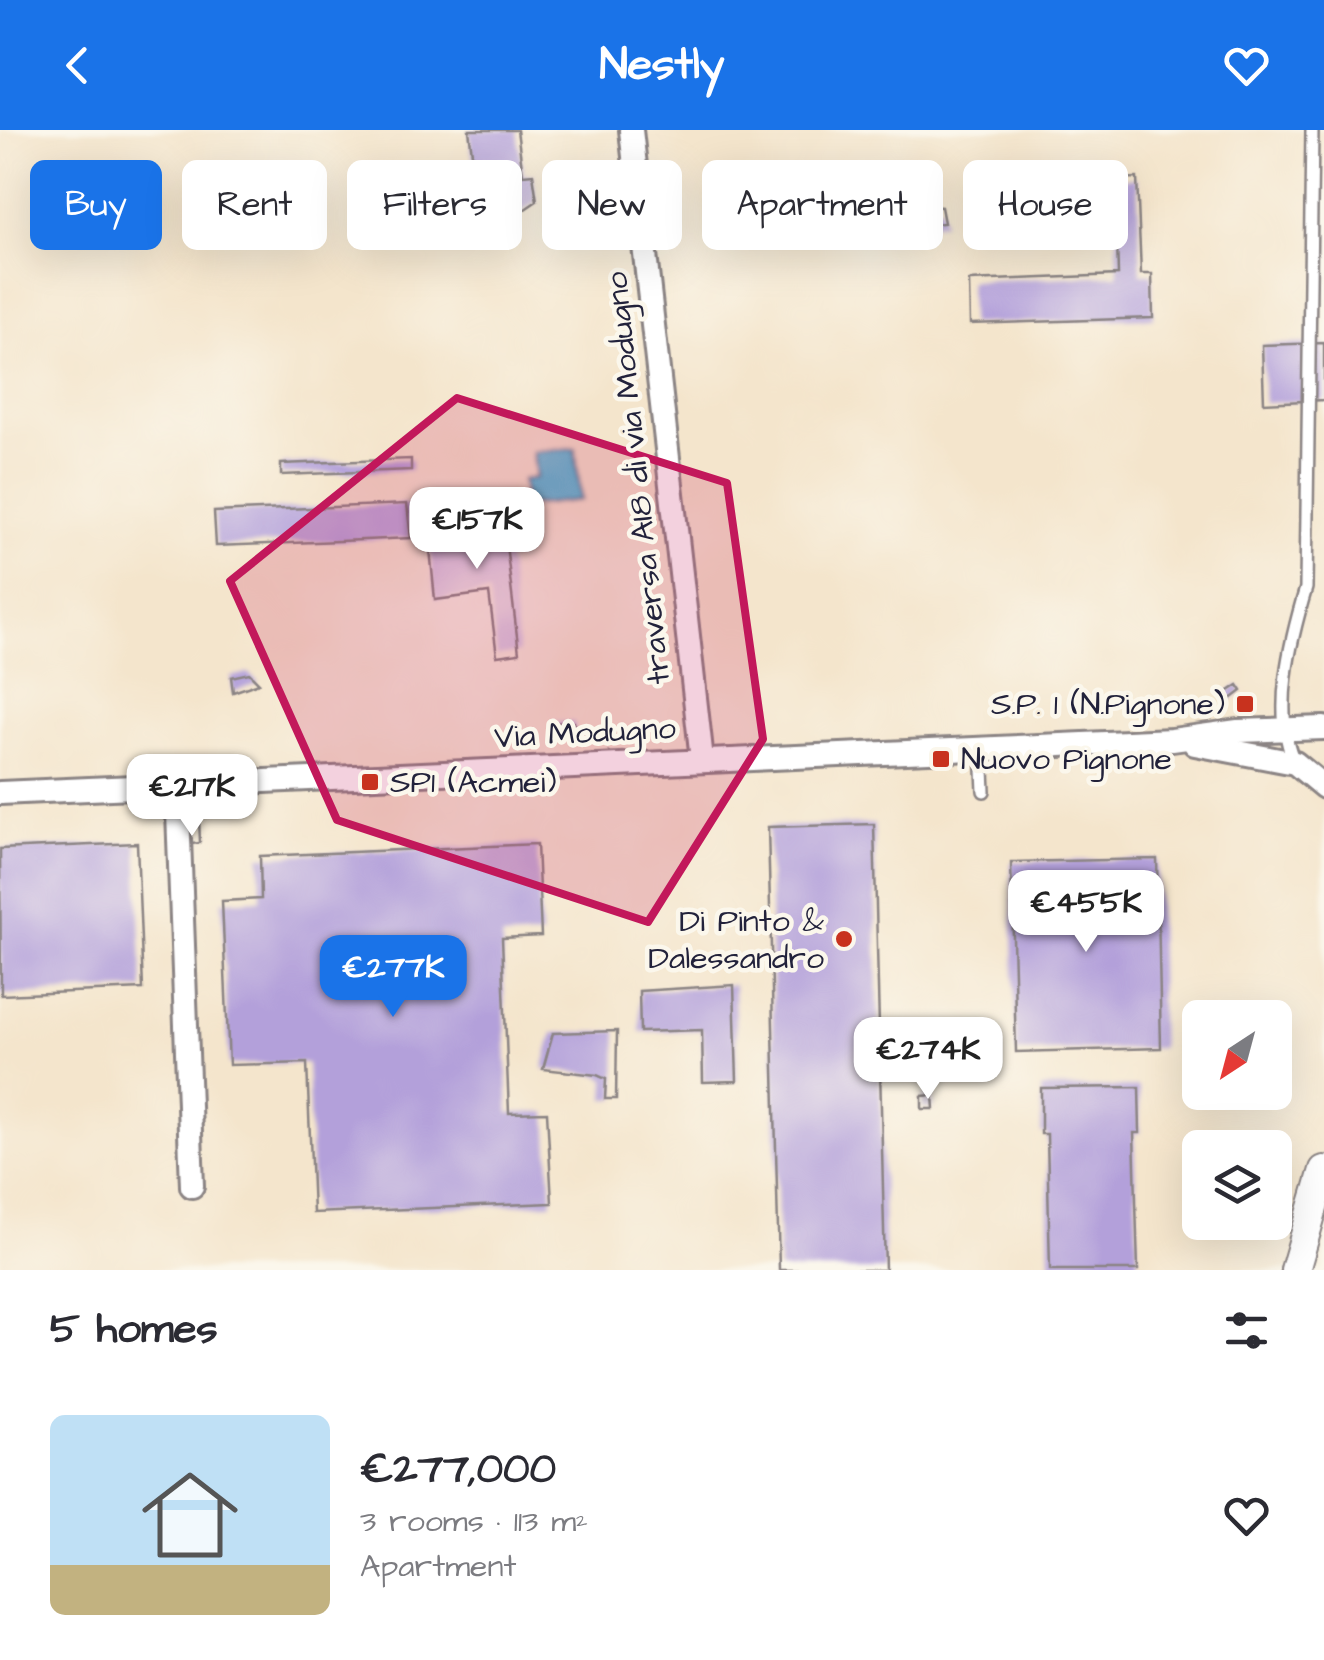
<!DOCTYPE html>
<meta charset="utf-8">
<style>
body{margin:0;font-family:"Architects Daughter",sans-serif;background:#f2f2f3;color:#2b2b33;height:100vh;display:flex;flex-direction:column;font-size:38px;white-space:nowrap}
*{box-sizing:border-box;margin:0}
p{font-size:32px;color:#7c7c81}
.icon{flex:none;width:55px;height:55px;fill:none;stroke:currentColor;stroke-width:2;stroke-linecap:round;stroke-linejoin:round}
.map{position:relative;height:1140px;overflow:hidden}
.details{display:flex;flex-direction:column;background:#fff;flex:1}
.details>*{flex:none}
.banner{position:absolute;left:30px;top:30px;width:1265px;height:90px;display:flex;gap:20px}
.needle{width:65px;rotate:216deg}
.tools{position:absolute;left:1182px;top:870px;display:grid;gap:20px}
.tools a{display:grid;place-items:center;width:110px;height:110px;border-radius:15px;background:#fff;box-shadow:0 10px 40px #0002;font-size:50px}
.price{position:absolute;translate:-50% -85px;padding:0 22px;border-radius:20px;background:#fff;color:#222;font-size:32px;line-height:65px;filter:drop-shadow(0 2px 5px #0008)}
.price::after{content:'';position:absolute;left:50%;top:60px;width:30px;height:22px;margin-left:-15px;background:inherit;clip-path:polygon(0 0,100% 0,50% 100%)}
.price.active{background:#1a73e8;color:#fff}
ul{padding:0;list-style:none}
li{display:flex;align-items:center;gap:30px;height:250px;padding:0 50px}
li span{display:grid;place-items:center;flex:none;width:280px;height:200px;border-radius:15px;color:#555}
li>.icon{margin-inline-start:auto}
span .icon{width:120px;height:120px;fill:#fffc;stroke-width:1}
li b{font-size:42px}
h2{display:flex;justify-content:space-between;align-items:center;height:120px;padding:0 50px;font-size:42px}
.chip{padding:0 35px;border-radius:15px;background:#fff;box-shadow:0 10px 40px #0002;font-size:35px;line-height:90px}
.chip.active{background:#1a73e8;color:#fff}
header{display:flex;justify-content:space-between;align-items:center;height:130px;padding:0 50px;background:#1a73e8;color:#fff;font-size:45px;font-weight:700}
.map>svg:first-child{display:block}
.water{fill:#58bed6;stroke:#3d7088;stroke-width:2.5}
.building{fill:#b3a0da}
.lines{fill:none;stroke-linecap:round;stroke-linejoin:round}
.service-casing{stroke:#8b8484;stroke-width:16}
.minor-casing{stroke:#8b8484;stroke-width:28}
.tertiary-casing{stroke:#8b8484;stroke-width:32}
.service{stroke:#fff;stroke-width:11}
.minor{stroke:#fff;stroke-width:22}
.tertiary{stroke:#fff;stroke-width:28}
.marked{fill:#c2185b;fill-opacity:0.2;stroke:#c2185b;stroke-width:8;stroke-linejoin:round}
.poi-dot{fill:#c8321e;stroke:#fbf7ec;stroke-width:4}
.labels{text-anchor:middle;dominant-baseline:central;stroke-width:9;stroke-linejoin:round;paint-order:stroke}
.street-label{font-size:32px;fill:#22223b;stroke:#fbf7ec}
.poi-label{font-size:32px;fill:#22223b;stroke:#fbf7ec;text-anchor:end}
</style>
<header><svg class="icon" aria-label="back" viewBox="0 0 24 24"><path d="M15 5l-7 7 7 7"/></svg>Nestly<svg class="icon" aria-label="heart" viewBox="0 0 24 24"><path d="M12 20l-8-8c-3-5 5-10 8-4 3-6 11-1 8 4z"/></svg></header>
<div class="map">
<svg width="1324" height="1140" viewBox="0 0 1324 1140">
<rect width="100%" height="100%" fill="#fbf7ec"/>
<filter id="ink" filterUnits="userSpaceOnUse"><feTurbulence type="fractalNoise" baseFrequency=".01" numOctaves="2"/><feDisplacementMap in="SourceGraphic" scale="20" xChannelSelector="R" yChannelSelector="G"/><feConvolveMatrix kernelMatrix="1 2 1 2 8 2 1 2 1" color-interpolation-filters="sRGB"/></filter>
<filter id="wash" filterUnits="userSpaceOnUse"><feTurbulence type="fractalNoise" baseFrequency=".0048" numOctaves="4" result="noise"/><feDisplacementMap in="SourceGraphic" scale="40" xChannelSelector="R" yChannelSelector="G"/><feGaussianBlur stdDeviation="2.25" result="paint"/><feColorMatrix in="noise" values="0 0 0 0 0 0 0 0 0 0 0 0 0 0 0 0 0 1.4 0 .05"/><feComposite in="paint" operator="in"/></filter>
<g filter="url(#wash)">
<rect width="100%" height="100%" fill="#f4e5cc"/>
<path class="water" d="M575 318 581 370 526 376 522 350 536 348 533 322Z"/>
<g id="blocks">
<path class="building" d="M469 0H517L523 45 533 44 537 71 509 90 501 52 476 55Z
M1137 48 1141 144H1152L1153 188 970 194 969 151 1118 145 1116 72 1052 73 1051 51Z
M917 75 941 77 944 93 911 96 910 79Z
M1324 213V270L1264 273 1262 215Z
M411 329V340L281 345V334Z
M407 374 411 408 216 416 214 382Z
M502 381 519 523 497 526 489 463 435 470 428 398 493 391V382Z
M249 543 259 553 233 562 231 547Z
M1238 555 1242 561 1230 570 1226 563Z
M574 592 575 602 552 603V593Z
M190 687H199L200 713 191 714V732H183L182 712 191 714Z
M874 694 885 1140H779L768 697Z
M137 713 143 859 1 865 0 719Z
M537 714 541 806 502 808 509 983 547 982 552 1073 313 1083 307 933 229 935 222 771 261 769 260 726Z
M1157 729 1161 918 1016 922 1011 732Z
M734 855 737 951 703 952 702 900 640 902 639 861Z
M617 901 616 969H605L606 949 597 945 543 939 553 903Z
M1139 957 1140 1003H1134L1138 1140H1050L1047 1004H1041V958Z
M933 965 934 979H922V966Z"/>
</g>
</g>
<g filter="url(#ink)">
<use href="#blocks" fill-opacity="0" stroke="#8b8484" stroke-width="2.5"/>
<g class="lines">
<defs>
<path id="service" d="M982 618 984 661
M1295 633C1271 585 1291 508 1306 458L1312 0"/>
<path id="minor" d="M631 0 702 630
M1195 614 1295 633 1324 657
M177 655 192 1056
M0 663 1172 610 1238 601 1324 598"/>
<path id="tertiary" d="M1295 1140 1324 1040"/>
</defs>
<use href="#service" class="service-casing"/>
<use href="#minor" class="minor-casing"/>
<use href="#tertiary" class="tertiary-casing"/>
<use href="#service" class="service"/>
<use href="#minor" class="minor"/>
<use href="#tertiary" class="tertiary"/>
</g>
</g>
<path class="marked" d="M457 268 727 353 763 609 648 792 337 690 230 451Z"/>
<g class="poi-dot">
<rect x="1235" y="564" width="20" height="20" rx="5"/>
<rect x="931" y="619" width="20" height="20" rx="5"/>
<rect x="360" y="642" width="20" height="20" rx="5"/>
<circle cx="844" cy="809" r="10"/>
</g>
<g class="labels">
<g class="street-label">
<text transform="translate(638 348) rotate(-96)">traversa AI8 di via Modugno</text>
<text transform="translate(585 603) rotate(-3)">Via Modugno</text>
</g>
<g class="poi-label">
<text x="1225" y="574">S.P. 1 (N.Pignone)</text>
<text x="961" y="629" text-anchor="start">Nuovo Pignone</text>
<text x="390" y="652" text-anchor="start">SP1 (Acmei)</text>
<text x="824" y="791">Di Pinto &amp;<tspan x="824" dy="37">Dalessandro</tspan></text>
</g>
</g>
</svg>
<div class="tools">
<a><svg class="needle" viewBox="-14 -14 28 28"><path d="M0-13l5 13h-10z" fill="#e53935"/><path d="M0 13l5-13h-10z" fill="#7c7c81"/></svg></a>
<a><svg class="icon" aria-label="layers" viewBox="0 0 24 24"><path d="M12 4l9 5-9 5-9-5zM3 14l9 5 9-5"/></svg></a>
</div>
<b class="price" style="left:477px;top:442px">€157K</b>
<b class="price" style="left:192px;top:709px">€217K</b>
<b class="price" style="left:1086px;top:825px">€455K</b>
<b class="price active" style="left:393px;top:890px">€277K</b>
<b class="price" style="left:928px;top:972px">€274K</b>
<div class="banner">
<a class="chip active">Buy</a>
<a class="chip">Rent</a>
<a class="chip">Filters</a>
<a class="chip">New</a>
<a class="chip">Apartment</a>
<a class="chip">House</a>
</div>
</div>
<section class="details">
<h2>5 homes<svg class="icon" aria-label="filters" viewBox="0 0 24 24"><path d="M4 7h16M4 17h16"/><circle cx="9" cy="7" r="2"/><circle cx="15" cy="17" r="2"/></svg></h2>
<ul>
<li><span style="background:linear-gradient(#bfe0f5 75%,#c2b280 0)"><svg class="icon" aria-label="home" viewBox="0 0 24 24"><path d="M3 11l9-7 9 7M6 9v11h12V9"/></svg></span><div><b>€277,000</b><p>3 rooms · 113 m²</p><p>Apartment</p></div><svg class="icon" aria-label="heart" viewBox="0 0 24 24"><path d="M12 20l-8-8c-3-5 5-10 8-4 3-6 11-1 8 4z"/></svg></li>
</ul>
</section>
